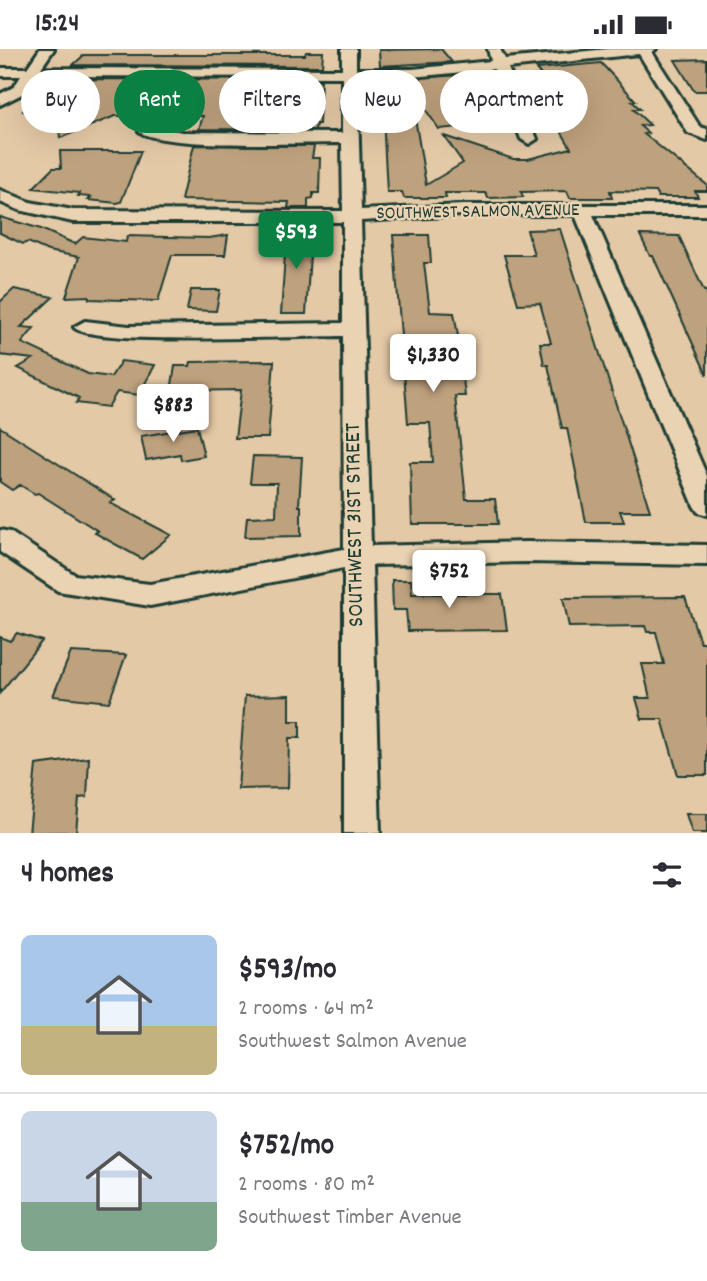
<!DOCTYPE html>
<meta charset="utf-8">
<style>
body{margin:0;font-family:Dekko,sans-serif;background:#f2f2f3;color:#2b2b33;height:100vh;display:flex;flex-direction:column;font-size:26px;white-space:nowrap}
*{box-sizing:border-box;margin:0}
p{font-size:23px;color:#7c7c81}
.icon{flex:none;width:38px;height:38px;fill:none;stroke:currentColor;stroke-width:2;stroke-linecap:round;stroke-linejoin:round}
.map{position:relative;height:784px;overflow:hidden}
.sheet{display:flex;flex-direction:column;background:#fff;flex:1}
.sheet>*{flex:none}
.hud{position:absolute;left:21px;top:21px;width:665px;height:63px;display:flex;gap:14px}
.price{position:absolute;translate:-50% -60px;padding:0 16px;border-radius:7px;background:#fff;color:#222;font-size:23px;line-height:46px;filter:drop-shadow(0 2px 4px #0008)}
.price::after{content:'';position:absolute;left:50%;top:42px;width:21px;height:16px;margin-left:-10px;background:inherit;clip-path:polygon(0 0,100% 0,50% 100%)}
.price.current{background:#0b8043;color:#fff}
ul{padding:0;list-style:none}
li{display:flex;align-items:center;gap:21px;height:175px;padding:0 21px}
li+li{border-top:2px solid #e1e1e2}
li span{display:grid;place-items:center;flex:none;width:196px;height:140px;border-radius:10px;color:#555}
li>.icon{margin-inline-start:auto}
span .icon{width:84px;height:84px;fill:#fffc;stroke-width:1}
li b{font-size:30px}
h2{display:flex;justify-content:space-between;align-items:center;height:84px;padding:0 21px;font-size:30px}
.pill{padding:0 24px;border-radius:32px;background:#fff;box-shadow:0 7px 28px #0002;font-size:24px;line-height:63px}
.pill.current{background:#0b8043;color:#fff}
.status{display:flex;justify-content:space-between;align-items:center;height:49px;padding:0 35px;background:#fff;direction:ltr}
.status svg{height:19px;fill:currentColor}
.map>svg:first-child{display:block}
.building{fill:#bea17d;stroke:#1f3d34;stroke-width:2}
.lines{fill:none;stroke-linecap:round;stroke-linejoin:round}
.minor-casing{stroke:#1f3d34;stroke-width:6}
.minor{fill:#e9d3b2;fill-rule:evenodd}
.labels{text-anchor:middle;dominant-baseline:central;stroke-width:5;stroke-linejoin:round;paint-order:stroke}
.far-street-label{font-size:19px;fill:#1f3d34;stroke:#e9d3b2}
.street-label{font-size:23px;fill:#1f3d34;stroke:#e9d3b2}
</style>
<div class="status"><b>15:24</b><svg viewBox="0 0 49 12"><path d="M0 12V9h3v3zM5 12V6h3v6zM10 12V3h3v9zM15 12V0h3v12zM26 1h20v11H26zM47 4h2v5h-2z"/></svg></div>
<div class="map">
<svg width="707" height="784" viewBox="0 0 707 784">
<rect width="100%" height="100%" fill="#e4c9a6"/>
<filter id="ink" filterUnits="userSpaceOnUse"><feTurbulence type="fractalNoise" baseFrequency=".0143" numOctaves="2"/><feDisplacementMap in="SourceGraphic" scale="14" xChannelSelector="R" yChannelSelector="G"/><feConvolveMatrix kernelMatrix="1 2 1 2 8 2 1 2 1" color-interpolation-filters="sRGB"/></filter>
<g filter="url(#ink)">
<path class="building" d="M441 0 452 13 380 17 379 1Z
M306 3H323L322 17 73 16 84 6H305Z
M707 10V42H694L675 11Z
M601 14 636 52H632L640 60H633L650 76 640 77 648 84 644 85 707 136V142H695L698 148H658L656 143 610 142 612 149H570L567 142 521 143 523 148 488 149 486 144H445L446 149H404L402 143H387L381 31 462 26 470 36H465L472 45 462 46 479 67 475 68 482 76 439 80 410 38 426 136 463 114 444 87 513 110H528L571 99 552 67 541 55 553 54 531 27 541 26 536 20Z
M58 30 321 31 319 75H316L315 81 199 80 203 67H115L60 89 58 66 51 73 23 62Z
M194 96 314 97 312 109H320L319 144H313V149L308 150V159H288L289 153 181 151Z
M60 102H141L121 153 117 154 88 151 91 148 78 147 80 144 33 139 53 119H61Z
M0 168 41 180 75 195 83 188 126 193 127 187 209 189 228 186 225 206H172L158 252 89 250V247L66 248 79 208 48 202 28 193 23 195 0 184Z
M287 176H307L306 191H311L306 265H281Z
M560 180 650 462H620L624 473H586L567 379H562L548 316H544L540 294H551L540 254 518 255 504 206H534L527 181Z
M393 186H429L431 214H424L430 263 454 264 458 287 465 347H455L466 450H495L498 475H412L410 413H433L430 374H408Z
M640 186 679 187 704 242H707V326L653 207H650Z
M14 240 53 248 21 278 34 279 22 294 88 325 111 328 121 312 155 316 139 346 117 343 108 358 76 354 79 349 18 319 33 310 0 306V253Z
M191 241H220L216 262 187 261Z
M274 312 268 389H235L241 341 171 342 175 317H190L191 313Z
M0 378 115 451 110 454 171 486 142 510 95 484 98 482 38 444 35 445 20 436 12 441 0 433Z
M197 378 204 407 181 411 180 405 146 411 141 387Z
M253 407 302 408 299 457H301V487L245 488 247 468 276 467 277 434H250Z
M392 531H411L412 545H502L507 581 408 582 406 561H393Z
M685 548 700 593H705L707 600V726H678L662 670H642L636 649H650L642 615H664L656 583H647L645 577 569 578 563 549Z
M17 584 42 592 0 644V588L10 592Z
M71 603 126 606 109 653 53 647Z
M290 646V672H300V689H289L288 739 238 740 245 647Z
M89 709 87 748 79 749 76 783 29 784 36 716Z
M686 765H707V784H692Z"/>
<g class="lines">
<defs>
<path id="minor" d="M40 0H54L41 19 342 20V0H356V20H412L491 12 488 0H500L505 10 608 0H656L652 3 700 78 707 80V91L688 84 639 5 508 19 537 90 529 95 521 90 494 20 412 28H357L361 161 463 156H707V166H593L707 427V466L698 463 694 457 575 166H463L361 172 371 497 526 493 707 496V516L526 513 372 516 380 784H344V519L150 557 58 542 0 503V481L10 483 75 526 150 535 344 500 343 287C308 287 87 297 74 278L85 272 129 277 343 274V173H73L19 161 0 153V141L30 153 73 161 343 162 342 94C310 94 156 100 139 82L147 77 183 83 342 84V28L36 27 24 44 0 56V45L14 38 21 27H0V19H27Z"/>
</defs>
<use href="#minor" class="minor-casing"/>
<use href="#minor" class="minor"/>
</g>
</g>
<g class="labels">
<g class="far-street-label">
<text transform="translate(478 164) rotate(-1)">SOUTHWEST SALMON AVENUE</text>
</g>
<g class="street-label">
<text transform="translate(356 476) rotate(-91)">SOUTHWEST 31ST STREET</text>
</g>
</g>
</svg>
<b class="price current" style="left:296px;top:222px">$593</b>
<b class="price" style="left:433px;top:345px">$1,330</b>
<b class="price" style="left:173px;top:395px">$883</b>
<b class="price" style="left:449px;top:561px">$752</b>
<div class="hud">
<a class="pill">Buy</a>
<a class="pill current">Rent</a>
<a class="pill">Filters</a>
<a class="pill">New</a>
<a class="pill">Apartment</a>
</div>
</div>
<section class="sheet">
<h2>4 homes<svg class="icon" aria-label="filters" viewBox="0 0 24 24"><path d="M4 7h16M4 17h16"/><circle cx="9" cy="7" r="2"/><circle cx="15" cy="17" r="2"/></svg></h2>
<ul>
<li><span style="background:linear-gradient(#a9c7e8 65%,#c2b280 0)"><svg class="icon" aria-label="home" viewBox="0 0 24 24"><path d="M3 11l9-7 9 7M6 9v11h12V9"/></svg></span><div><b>$593/mo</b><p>2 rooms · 64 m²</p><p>Southwest Salmon Avenue</p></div></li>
<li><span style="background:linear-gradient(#c9d6e8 65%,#7fa58c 0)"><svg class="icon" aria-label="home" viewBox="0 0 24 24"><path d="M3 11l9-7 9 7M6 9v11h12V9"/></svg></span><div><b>$752/mo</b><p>2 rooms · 80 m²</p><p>Southwest Timber Avenue</p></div></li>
</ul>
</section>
